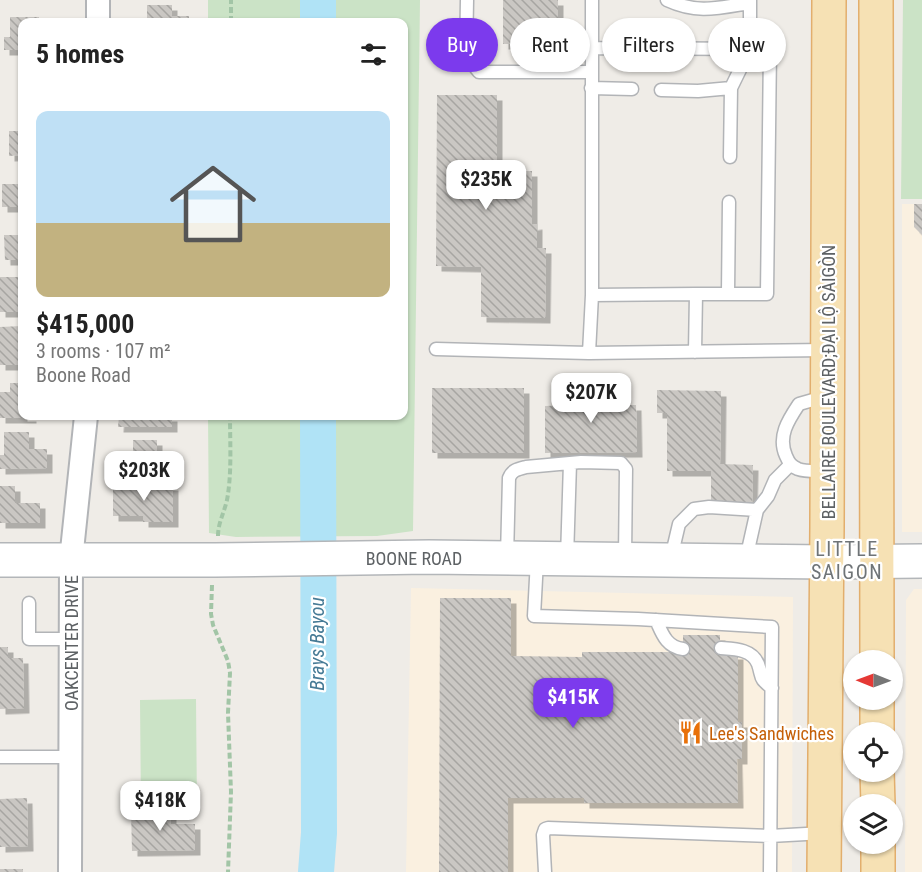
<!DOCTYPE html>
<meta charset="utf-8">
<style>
body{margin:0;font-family:"Roboto Condensed",sans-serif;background:#f6f6f6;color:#222;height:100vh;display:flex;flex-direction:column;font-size:22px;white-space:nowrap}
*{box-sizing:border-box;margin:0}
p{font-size:20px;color:#767676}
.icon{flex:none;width:33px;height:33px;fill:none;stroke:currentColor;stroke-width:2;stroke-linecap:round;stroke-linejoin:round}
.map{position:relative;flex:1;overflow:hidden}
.panel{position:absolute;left:18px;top:18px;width:390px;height:402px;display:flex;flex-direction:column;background:#fff;border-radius:12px;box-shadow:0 2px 4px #0004}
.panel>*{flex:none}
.top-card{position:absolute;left:426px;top:18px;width:405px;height:54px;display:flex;gap:12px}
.needle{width:39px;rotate:271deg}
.controls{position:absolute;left:843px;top:650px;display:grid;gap:12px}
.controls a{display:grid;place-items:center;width:60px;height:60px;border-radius:50%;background:#fff;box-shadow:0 2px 4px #0004;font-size:30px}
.price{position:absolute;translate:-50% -51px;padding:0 14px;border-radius:12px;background:#fff;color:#222;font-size:20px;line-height:39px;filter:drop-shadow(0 2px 3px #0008)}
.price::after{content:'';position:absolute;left:50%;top:36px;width:18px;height:14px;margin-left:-9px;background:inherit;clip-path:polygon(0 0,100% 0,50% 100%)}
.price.selected{background:#7c3aed;color:#fff}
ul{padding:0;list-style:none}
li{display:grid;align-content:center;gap:12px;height:318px;padding:0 18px}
li span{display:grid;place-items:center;height:186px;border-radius:12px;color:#555}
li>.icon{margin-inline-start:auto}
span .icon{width:108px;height:108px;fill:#fffc;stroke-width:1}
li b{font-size:26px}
h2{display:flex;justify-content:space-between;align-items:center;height:72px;padding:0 18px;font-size:26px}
.pill{padding:0 21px;border-radius:27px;background:#fff;box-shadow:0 2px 4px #0004;font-size:21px;line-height:54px}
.pill.selected{background:#7c3aed;color:#fff}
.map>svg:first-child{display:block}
.commercial{fill:#faf0e0}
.grass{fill:#cbe3c6}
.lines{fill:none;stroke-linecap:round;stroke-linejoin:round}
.river{stroke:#b0e3f6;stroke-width:36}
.building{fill:url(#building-back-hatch);filter:url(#shadow)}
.lane-casing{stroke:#b2b4b7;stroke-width:15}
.street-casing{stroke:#b2b4b7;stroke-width:26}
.secondary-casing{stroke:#b3b6b9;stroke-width:36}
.primary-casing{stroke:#e2ae6d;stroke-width:36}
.path{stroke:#a2c5a6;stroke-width:4;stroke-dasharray:6 3;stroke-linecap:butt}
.lane{stroke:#fff;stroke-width:12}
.street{stroke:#fff;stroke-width:22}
.secondary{stroke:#fff;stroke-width:33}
.primary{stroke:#f6e1b4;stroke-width:33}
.labels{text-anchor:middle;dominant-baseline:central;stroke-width:4.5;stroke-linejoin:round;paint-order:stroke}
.street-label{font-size:18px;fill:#5e6265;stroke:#fff}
.food-label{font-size:18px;fill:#c56008;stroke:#fff;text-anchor:start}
.neighbourhood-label{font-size:20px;letter-spacing:1.5px;fill:#6f7477;stroke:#fff}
.water-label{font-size:20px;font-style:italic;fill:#477b96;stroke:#fff}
</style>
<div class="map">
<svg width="922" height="872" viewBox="0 0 922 872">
<defs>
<pattern id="building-back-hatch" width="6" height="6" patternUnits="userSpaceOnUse" patternTransform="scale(1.5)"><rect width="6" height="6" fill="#cac7c3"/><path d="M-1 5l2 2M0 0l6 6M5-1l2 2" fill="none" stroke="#a7a5a2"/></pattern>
<filter id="shadow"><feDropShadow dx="5.5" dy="5.5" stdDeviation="0" flood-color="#0004"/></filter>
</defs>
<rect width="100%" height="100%" fill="#efece7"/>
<path class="commercial" d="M902 204H922V532H902Z
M411 588 793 597 792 872H406Z
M914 589H922V872H905L906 600Z"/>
<path class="grass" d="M208 0H420L413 531 377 536 236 537 209 533 208 416H404V22H208Z
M903 0H922V199H901Z
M196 699 197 809H141L140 700Z"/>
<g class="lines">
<path class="river" d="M318 0V22
M316 872 319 833 318 416"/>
</g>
<path class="building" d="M503 0H558V53H529V44H503Z
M147 5H172V16H189V22H128V19H147Z
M10 17H39V22H22V50H4V37H10Z
M437 95H497V171H532V225L537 224V248H546L545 318 481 317V267L436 266Z
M9 131H22V155L9 156Z
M20 173H22V207H2V184H20Z
M914 204H922V235L914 227Z
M18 223H22V260H5L4 235H18Z
M0 277H22V312H0Z
M22 326V365H0V327Z
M10 383H22V416H31V418H0V392H10Z
M616 387V405H636L637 452 545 453V406L570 405V388Z
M432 388H524V453H432Z
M657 390 721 391 720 464 753 465 752 505H711V471H667V413H657Z
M119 416H172V427H118Z
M4 432H29V449H47V468L0 469V455H4Z
M133 440H157V452H174V475H112V454H133Z
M113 485H173V522H143V516H113Z
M0 486H15V503H40V523H0Z
M440 598H511V656L582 657V652H683V635H720V654H738V722H742V759H737L738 803H584V798H508V872H439Z
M0 647H8V658H23L24 708 0 709Z
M27 798 28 846 0 847V799Z
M171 809V824H195V850L132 851 131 810Z
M0 869H23V872H0Z"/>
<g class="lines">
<defs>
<path id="lane" d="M467 0 466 56 479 72H591
M592 0V295L589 353 827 350
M667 0C695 13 714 9 743 4L748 0
M592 48 770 49 767 294H696
M591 88 632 89
M661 90 698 91 731 88 750 49V0
M730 157 731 88
M728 293 729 202
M592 295 696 294 695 352
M436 349 589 353
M826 471C817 471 806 472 798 469 791 466 789 463 786 456 777 436 789 419 799 404L827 396
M507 557 509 478C512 470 518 469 526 467L581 462 621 463 626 469 625 557
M567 558 570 463
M671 558 679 524 694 509 709 507 757 510
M746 559 757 510 768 496 775 480 790 465
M537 560 534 616 638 619 772 627 770 872
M29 603V639H71
M656 620C662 633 666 647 683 649
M721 648C734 649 752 649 758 664 763 679 758 677 772 688
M0 757H71
M545 872 543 835 545 829 548 828 770 836 824 833"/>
<path id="street" d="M98 22V0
M70 872 71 560 86 416"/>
<path id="secondary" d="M0 560H215L429 557 827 562 922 561"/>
<path id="primary" d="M876 0 877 660
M877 699V732
M877 771 878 804
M878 843V872
M824 872 827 526 829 0"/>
</defs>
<use href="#lane" class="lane-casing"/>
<use href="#street" class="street-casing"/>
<use href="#secondary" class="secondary-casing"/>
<use href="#primary" class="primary-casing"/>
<path class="path" d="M231 22V0
M218 536C218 523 224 513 227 500 232 473 230 443 230 416
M212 585 211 614 213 625 228 661 230 673 228 713 231 792 228 872"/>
<use href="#lane" class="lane"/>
<use href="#street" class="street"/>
<use href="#secondary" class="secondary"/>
<use href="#primary" class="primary"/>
</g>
<defs>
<symbol id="restaurant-bare" viewBox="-9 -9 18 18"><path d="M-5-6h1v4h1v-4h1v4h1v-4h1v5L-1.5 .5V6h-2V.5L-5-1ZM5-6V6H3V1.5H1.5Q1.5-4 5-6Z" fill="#e8710a" stroke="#fff" stroke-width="2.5" paint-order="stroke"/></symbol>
</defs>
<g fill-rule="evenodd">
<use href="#restaurant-bare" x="674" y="716" width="33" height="33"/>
</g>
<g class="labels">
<g class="street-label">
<text transform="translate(828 382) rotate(-90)">BELLAIRE BOULEVARD;ĐẠI LỘ SÀIGÒN</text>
<text x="414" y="558">BOONE ROAD</text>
<text transform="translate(71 643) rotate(-90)">OAKCENTER DRIVE</text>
</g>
<g class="food-label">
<text x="709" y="733">Lee's Sandwiches</text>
</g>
<g class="neighbourhood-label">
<text x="847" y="549">LITTLE<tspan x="847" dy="23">SAIGON</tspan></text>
</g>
<g class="water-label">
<text transform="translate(317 644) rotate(-90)">Brays Bayou</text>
</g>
</g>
</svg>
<div class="controls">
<a><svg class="needle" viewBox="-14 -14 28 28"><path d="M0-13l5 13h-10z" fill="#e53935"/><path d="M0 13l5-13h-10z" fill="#767676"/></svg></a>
<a><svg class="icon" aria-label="locate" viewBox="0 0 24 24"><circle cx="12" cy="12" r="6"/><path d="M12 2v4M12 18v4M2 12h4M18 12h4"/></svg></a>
<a><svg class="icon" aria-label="layers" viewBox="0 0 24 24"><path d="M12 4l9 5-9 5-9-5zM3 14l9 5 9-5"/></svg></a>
</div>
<b class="price" style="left:486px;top:211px">$235K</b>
<b class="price" style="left:591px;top:424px">$207K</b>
<b class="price" style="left:144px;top:502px">$203K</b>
<b class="price selected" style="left:573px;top:729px">$415K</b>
<b class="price" style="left:160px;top:832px">$418K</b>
<div class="top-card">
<a class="pill selected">Buy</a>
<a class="pill">Rent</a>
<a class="pill">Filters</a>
<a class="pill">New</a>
</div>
<section class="panel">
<h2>5 homes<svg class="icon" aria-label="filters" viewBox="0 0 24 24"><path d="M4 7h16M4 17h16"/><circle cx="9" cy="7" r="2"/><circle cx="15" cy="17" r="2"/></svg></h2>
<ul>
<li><span style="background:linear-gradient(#bfe0f5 60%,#c2b280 0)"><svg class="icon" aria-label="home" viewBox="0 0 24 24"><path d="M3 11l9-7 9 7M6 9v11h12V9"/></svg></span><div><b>$415,000</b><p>3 rooms · 107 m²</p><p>Boone Road</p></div></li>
</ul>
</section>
</div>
